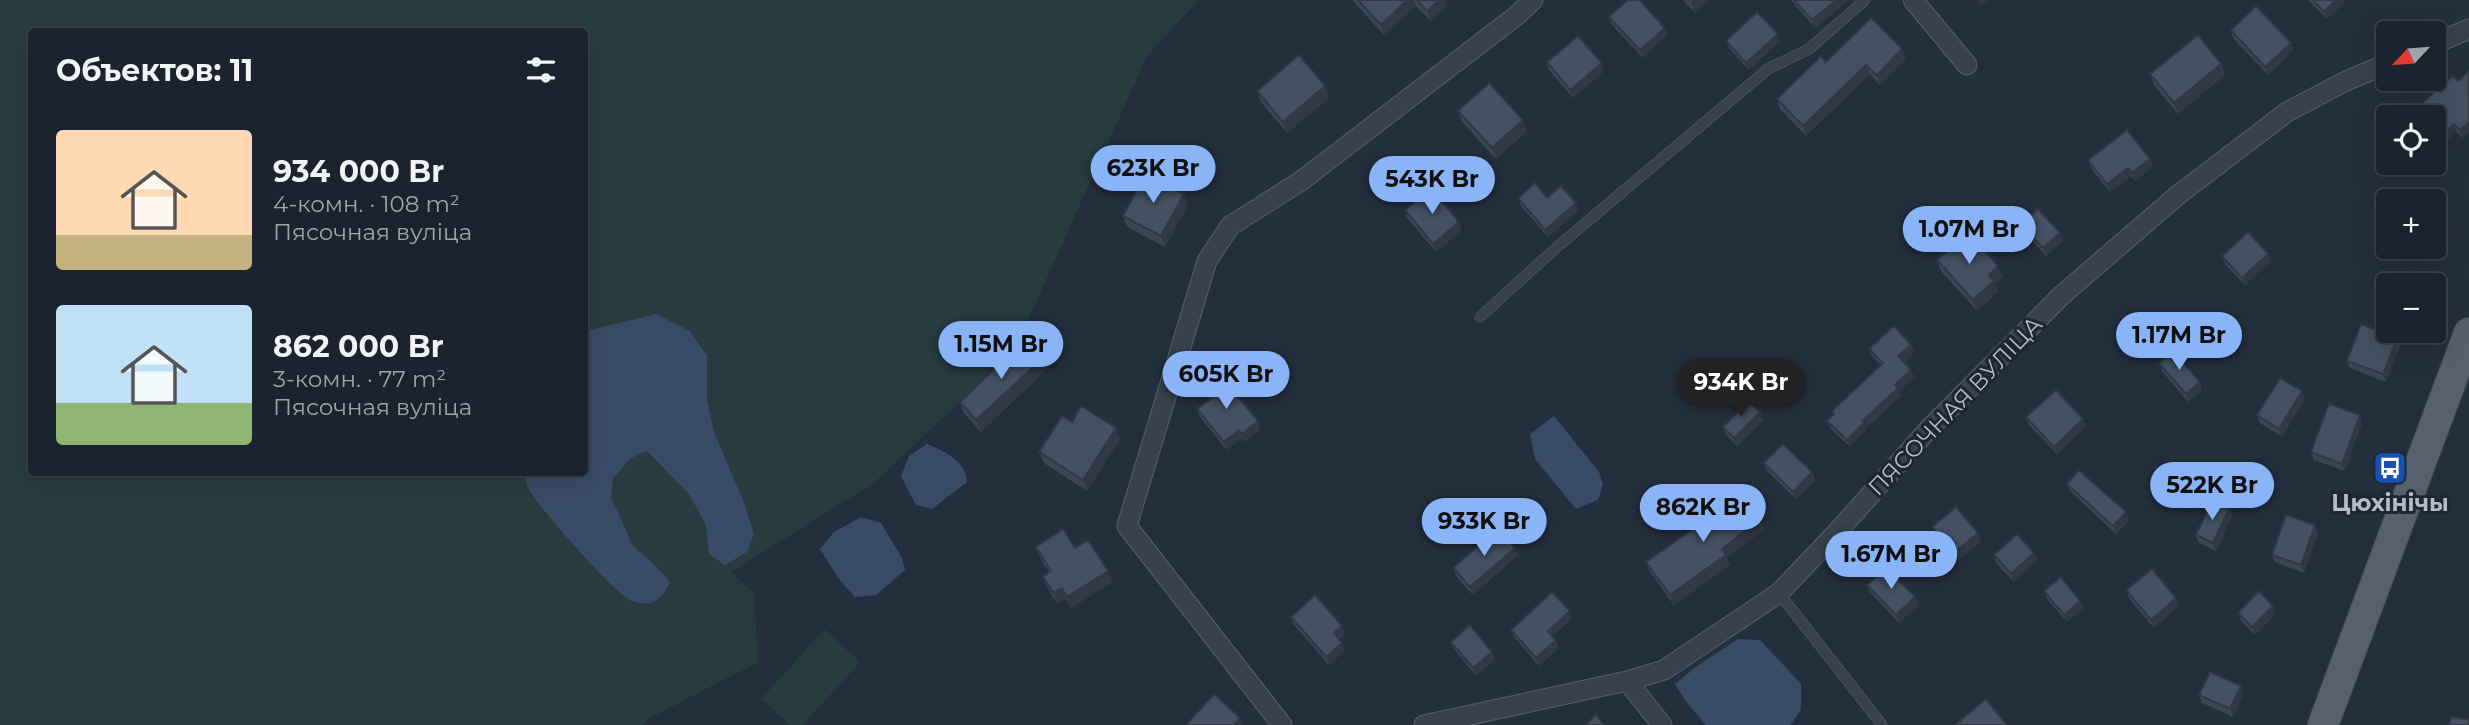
<!DOCTYPE html>
<html lang="ru">
<meta charset="utf-8">
<style>
body{margin:0;font-family:Montserrat,sans-serif;background:#242b36;color:#f1f3f6;height:100vh;display:flex;flex-direction:column;font-size:26px;white-space:nowrap}
*{box-sizing:border-box;margin:0}
p{font-size:23px;color:#a0a4aa}
.icon{flex:none;width:38px;height:38px;fill:none;stroke:currentColor;stroke-width:2;stroke-linecap:round;stroke-linejoin:round}
.map{position:relative;flex:1;overflow:hidden}
.details{position:absolute;left:28px;top:28px;width:560px;height:448px;display:flex;flex-direction:column;background:#1b232e;border-radius:7px;box-shadow:0 7px 28px #0002,0 0 0 2px #39404a}
.details>*{flex:none}
.needle{width:46px;rotate:244deg}
.fabs{position:absolute;left:2376px;top:21px;display:grid;gap:14px}
.fabs a{display:grid;place-items:center;width:70px;height:70px;border-radius:7px;background:#1b232e;box-shadow:0 7px 28px #0002,0 0 0 2px #39404a;font-size:35px}
.price{position:absolute;translate:-50% -60px;padding:0 16px;border-radius:24px;background:#8ab4f8;color:#111;font-size:23px;line-height:46px;filter:drop-shadow(0 2px 4px #0008)}
.price::after{content:'';position:absolute;left:50%;top:42px;width:21px;height:16px;margin-left:-10px;background:inherit;clip-path:polygon(0 0,100% 0,50% 100%)}
.price.current{background:#222;color:#fff}
ul{padding:0;list-style:none}
li{display:flex;align-items:center;gap:21px;height:175px;padding:0 28px}
li span{display:grid;place-items:center;flex:none;width:196px;height:140px;border-radius:7px;color:#555}
li>.icon{margin-inline-start:auto}
span .icon{width:84px;height:84px;fill:#fffc;stroke-width:1}
li b{font-size:30px}
h2{display:flex;justify-content:space-between;align-items:center;height:84px;padding:0 28px;font-size:30px}
.map>svg:first-child{display:block}
.green{fill:#263c3f;fill-rule:evenodd}
.water{fill:#394c67}
.lines{fill:none;stroke-linecap:round;stroke-linejoin:round}
.service-casing{stroke:#565f6c;stroke-width:11}
.minor-casing{stroke:#565f6c;stroke-width:21}
.primary-casing{stroke:#414a57;stroke-width:32}
.service{stroke:#38414e;stroke-width:10}
.minor{stroke:#38414e;stroke-width:19}
.primary{stroke:#56606e;stroke-width:30}
.wall{fill:#3b4654}
.shaded-wall{fill:#303945}
.building{fill:#455162;stroke:#303945;stroke-width:2}
.labels{text-anchor:middle;dominant-baseline:central;stroke-width:6;stroke-linejoin:round;paint-order:stroke}
.street-label{font-size:23px;fill:#b4bcc9;stroke:#1d2633}
.poi-label{font-size:23px;font-weight:bold;fill:#b4bcc9;stroke:#1d2633}
</style>
<div class="map">
<svg width="2469" height="725" viewBox="0 0 2469 725">
<rect width="100%" height="100%" fill="#242f3e"/>
<path class="green" d="M0 0H1199L1147 56 1014 351 875 482 731 572 754 593 758 662 648 719 643 725H0ZM32 32H584V472H32Z
M824 629 860 662 803 725H790L761 699Z"/>
<path class="water" d="M656 314 690 331 707 356V400L714 432 744 503 754 534 747 552 725 565 709 554 706 525 689 494 647 451 631 458 613 478 611 497 633 546 654 564 670 582C661 600 653 608 632 601 616 595 537 506 528 488 526 484 525 477 524 473L584 472 585 331Z
M1554 416 1599 472 1603 484 1598 500 1576 509 1535 459 1530 434Z
M927 444C944 451 966 461 967 482L932 509 916 505 901 476 909 456Z
M861 517 881 523 902 558 905 570 876 595 855 597 839 579 820 549 834 532Z
M1738 639 1760 640 1801 684V710L1790 725H1706L1687 703 1675 684 1697 666Z"/>
<g class="lines">
<defs>
<path id="service" d="M1480 317 1557 247 1768 69 1809 49 1865 0
M1779 593 1882 725"/>
<path id="minor" d="M1913 0 1967 65
M2434 44 2469 29
M1627 681 1662 725
M1282 725 1127 526 1207 261 1230 226 1301 181 1516 16 1533 0
M1424 725 1627 681 1664 670 1779 593 1839 530 1928 430 2062 295 2178 195 2287 112 2346 81 2389 63"/>
<path id="primary" d="M2323 725 2469 333"/>
</defs>
<use href="#service" class="service-casing"/>
<use href="#minor" class="minor-casing"/>
<use href="#primary" class="primary-casing"/>
<use href="#service" class="service"/>
<use href="#minor" class="minor"/>
<use href="#primary" class="primary"/>
</g>
<path class="wall" d="M1352 0H1445L1447 6 1431 21 1416 6 1384 35Z
M1683 0H1709L1695 13Z
M1791 0H1849L1815 28Z
M2308 0H2343L2344 3 2327 19Z
M1609 17 1665 28 1667 35 1643 58 1612 25Z
M2231 30 2291 43 2293 50 2268 75 2233 38Z
M1726 41H1780L1749 70 1729 48Z
M1906 59 1880 85 1870 74 1806 136 1780 109 1777 99 1826 62Z
M1547 62 1604 71 1573 98 1549 70Z
M2221 64 2225 75 2178 114 2154 85 2150 74Z
M2458 81 2462 138 2456 131 2446 141 2434 128V117H2425L2422 114 2419 106Z
M1325 86 1329 98 1287 133 1261 102 1257 91Z
M1458 111 1523 120 1527 131 1496 159 1462 122Z
M2150 159 2153 167 2135 181 2131 176 2110 192 2091 168 2088 160Z
M1518 198H1547L1578 211 1548 237 1521 206Z
M1188 205 1165 247 1127 227 1123 216Z
M1405 210 1462 230 1436 252 1407 218Z
M2021 224 2060 233 2063 241 2046 256 2024 231Z
M2222 256 2270 261 2245 285 2225 264Z
M1937 260 1998 266 2003 277 1995 284 1998 292 1977 311 1941 271Z
M2397 338 2400 346 2386 382 2350 368 2347 361Z
M1911 345 1914 352 1904 362 1911 370 1914 377 1899 391 1901 396 1866 428V430L1850 447 1830 428 1827 421 1833 415 1832 411 1881 365 1872 356 1869 349Z
M2159 363 2200 382 2202 390 2188 402 2162 371Z
M1049 367 981 432 964 413 960 402Z
M1204 389 1258 421 1260 429 1245 442 1242 438 1227 450 1200 417 1197 409 1209 400 1207 396Z
M2305 399 2282 437 2260 423 2257 415Z
M2026 417 2083 419 2086 427 2057 454 2029 425Z
M1763 420 1737 446 1726 435 1723 427Z
M1072 422 1120 439 1087 491 1044 463 1039 452Z
M2362 423 2345 471 2314 460 2311 452Z
M1764 463 1812 472 1815 480 1796 499 1767 471Z
M2067 484 2126 512 2129 520 2116 534 2070 491Z
M1721 502 1761 518 1765 528 1727 558 1730 565 1674 605 1650 572 1646 562 1723 508Z
M2229 509 2232 516 2216 551 2199 543 2196 535Z
M1932 527 1978 533 1981 541 1957 561 1935 535Z
M2318 533 2304 573 2275 562 2272 555Z
M1036 547 1075 548 1108 571 1112 582 1071 608 1066 599 1057 604 1047 587 1043 576 1049 572 1040 558Z
M2034 553 2037 560 2014 582 1996 563 1994 555Z
M1518 555 1473 595 1456 576 1453 568Z
M1867 585 1915 597 1918 605 1899 623 1870 592Z
M2126 590 2179 606 2154 628 2129 598Z
M2044 591 2080 601 2083 608 2067 622 2047 599Z
M2238 613H2276L2255 635 2241 621Z
M1291 617 1342 626 1345 633 1339 639 1342 643 1345 650 1329 665 1293 624Z
M1572 619 1553 636 1556 640 1559 648 1539 666 1514 637 1511 630Z
M1451 642 1492 652 1495 659 1476 676 1454 649Z
M2241 686 2243 694 2233 717 2202 703 2199 695Z"/>
<path class="shaded-wall" d="M1407 0H1414L1416 6 1384 35 1381 25Z
M1439 0H1445L1447 6 1431 21 1427 11Z
M1693 0H1709L1695 13 1691 2Z
M1837 0H1849L1815 28 1812 20Z
M1977 0H1988L1979 7Z
M2336 0H2343L2344 3 2327 19 2324 12Z
M1665 28 1667 35 1643 58 1640 50Z
M1778 34 1780 41 1749 70 1746 63Z
M2291 43 2293 50 2268 75 2265 67Z
M1902 49 1906 59 1880 85 1877 75Z
M1602 63 1604 71 1573 98 1570 90Z
M2221 64 2225 75 2178 114 2174 103Z
M1866 65 1870 74 1806 136 1803 126Z
M1325 86 1329 98 1287 133 1283 122Z
M1523 120 1527 131 1496 159 1492 148Z
M2469 122V132L2462 138 2460 130Z
M2454 124 2456 131 2446 141 2443 133Z
M2150 159 2153 167 2135 181 2132 173Z
M2128 168 2131 176 2110 192 2107 184Z
M1184 194 1188 205 1165 247 1161 236Z
M1576 203 1578 211 1548 237 1545 230Z
M1459 222 1462 230 1436 252 1433 244Z
M2060 233 2063 241 2046 256 2043 248Z
M2268 254 2270 261 2245 285 2242 278Z
M1998 266 2003 277 1995 284 1998 292 1977 311 1973 300 1989 275Z
M2397 338 2400 346 2386 382 2383 374Z
M1911 345 1914 352 1901 364 1898 356Z
M1045 356 1049 367 981 432 976 420Z
M1911 370 1914 377 1899 391 1901 396 1866 428V430L1850 447 1847 440 1895 385Z
M2200 382 2202 390 2188 402 2186 394Z
M2302 391 2305 399 2282 437 2279 429Z
M1760 412 1763 420 1737 446 1734 438Z
M2360 415 2362 423 2345 471 2342 464Z
M2083 419 2086 427 2057 454 2054 447Z
M1258 421 1260 429 1245 442 1242 434Z
M1116 428 1120 439 1087 491 1083 480Z
M1239 430 1242 438 1227 450 1224 442Z
M1812 472 1815 480 1796 499 1793 492Z
M2229 509 2232 516 2216 551 2213 543Z
M2126 512 2129 520 2116 534 2113 526Z
M1761 518 1765 528 1727 558 1730 565 1674 605 1670 595 1722 549Z
M2315 525 2318 533 2304 573 2301 565Z
M1978 533 1981 541 1957 561 1954 553Z
M1515 548 1518 555 1473 595 1470 587Z
M2034 553 2037 560 2014 582 2011 574Z
M1108 571 1112 582 1071 608 1067 597Z
M1062 588 1066 599 1057 604 1053 593Z
M1915 597 1918 605 1899 623 1896 615Z
M2176 598 2179 606 2154 628 2151 620Z
M2080 601 2083 608 2067 622 2064 615Z
M2273 606 2276 613 2255 635 2252 627Z
M1570 611 1572 619 1550 638 1548 631Z
M1342 626 1345 633 1337 641 1334 633Z
M1556 640 1559 648 1539 666 1536 658Z
M1342 643 1345 650 1329 665 1326 657Z
M1492 652 1495 659 1476 676 1473 668Z
M2241 686 2243 694 2233 717 2230 709Z
M1240 718 1243 725H1234Z"/>
<path class="building" d="M1358 0H1407L1381 25Z
M1417 0H1439L1427 11Z
M1628 0H1639L1665 28 1640 50 1609 17Z
M1794 0H1837L1812 20Z
M2313 0H2336L2324 12Z
M2256 6 2291 43 2265 67 2231 30Z
M1757 12 1778 34 1746 63 1726 41Z
M1871 18 1902 49 1877 75 1866 65 1803 126 1777 99 1821 56 1826 62Z
M2198 35 2221 64 2174 103 2150 74Z
M1578 36 1602 63 1570 90 1547 62Z
M1299 55 1325 86 1283 122 1257 91Z
M2469 71V122L2460 130 2454 124 2443 133 2434 124V117H2429L2419 106 2453 76 2458 81Z
M1489 83 1523 120 1492 148 1458 111Z
M2127 130 2150 159 2132 173 2128 168 2107 184 2088 160Z
M1146 173 1184 194 1161 236 1123 216Z
M1535 183 1547 198 1561 186 1576 203 1545 230 1518 198Z
M1431 188 1459 222 1433 244 1405 210Z
M2038 209 2060 233 2043 248 2021 224Z
M1969 232 1998 266 1989 275 1994 281 1973 300 1937 260Z
M2248 232 2268 254 2242 278 2222 256Z
M2361 324 2397 338 2383 374 2347 361Z
M1894 326 1911 345 1898 356 1911 370 1895 385 1898 388 1862 421 1864 423 1847 440 1827 421 1834 414 1832 411 1883 363 1869 349Z
M1020 345 1045 356 976 420 960 402Z
M2173 351 2200 382 2186 394 2159 363Z
M1220 375 1258 421 1242 434 1239 430 1224 442 1197 409 1212 398 1204 389Z
M2280 378 2302 391 2279 429 2257 415Z
M2056 390 2083 419 2054 447 2026 417Z
M1749 401 1760 412 1734 438 1723 427Z
M2329 404 2360 415 2342 464 2311 452Z
M1081 406 1116 428 1083 480 1039 452 1062 416 1072 422Z
M1783 444 1812 472 1793 492 1764 463Z
M2079 470 2126 512 2113 526 2067 484Z
M1738 488 1761 518 1722 549 1726 555 1670 595 1646 562 1725 507 1721 502Z
M2212 501 2229 509 2213 543 2196 535Z
M1956 507 1978 533 1954 553 1932 527Z
M2286 515 2315 525 2301 565 2272 555Z
M1498 528 1515 548 1470 587 1453 568Z
M1063 529 1075 548 1088 540 1108 571 1067 597 1062 588 1053 593 1043 576 1051 571 1036 547Z
M2017 534 2034 553 2011 574 1994 555Z
M1886 567 1915 597 1896 615 1867 585Z
M2152 569 2176 598 2151 620 2126 590Z
M2061 577 2080 601 2064 615 2044 591Z
M2259 591 2273 606 2252 627 2238 613Z
M1552 592 1570 611 1548 631 1556 640 1536 658 1511 630Z
M1315 595 1342 626 1334 633 1342 643 1326 657 1291 617Z
M1470 625 1492 652 1473 668 1451 642Z
M2210 672 2241 686 2230 709 2199 695Z
M1214 694 1240 718 1234 725H1186Z
M1986 699 2007 725H1956V724Z
M1596 715 1604 725H1585Z
M2451 717 2469 719V725H2449Z"/>
<defs>
<symbol id="bus-square" viewBox="-11 -11 22 22"><rect x="-9" y="-9" width="18" height="18" rx="4" fill="#1a4fb4" stroke="#1d2633"/><path d="M-5-6H5V4H4V6H2V4H-2V6H-4V4H-5ZM-3.5-4V0h7V-4ZM-3.5 1.2v1.5H-2V1.2ZM2 1.2v1.5H3.5V1.2Z" fill="#fff"/></symbol>
</defs>
<g fill-rule="evenodd">
<use href="#bus-square" x="2371" y="449" width="38" height="38"/>
</g>
<g class="labels">
<g class="street-label">
<text transform="translate(1955 406) rotate(-46)">ПЯСОЧНАЯ ВУЛІЦА</text>
</g>
<g class="poi-label">
<text x="2390" y="503">Цюхінічы</text>
</g>
</g>
</svg>
<div class="fabs">
<a><svg class="needle" viewBox="-14 -14 28 28"><path d="M0-13l5 13h-10z" fill="#e53935"/><path d="M0 13l5-13h-10z" fill="#a0a4aa"/></svg></a>
<a><svg class="icon" aria-label="locate" viewBox="0 0 24 24"><circle cx="12" cy="12" r="6"/><path d="M12 2v4M12 18v4M2 12h4M18 12h4"/></svg></a>
<a>+</a>
<a>−</a>
</div>
<b class="price" style="left:1153px;top:205px">623K Br</b>
<b class="price" style="left:1432px;top:216px">543K Br</b>
<b class="price" style="left:1969px;top:266px">1.07M Br</b>
<b class="price" style="left:2179px;top:372px">1.17M Br</b>
<b class="price" style="left:1001px;top:381px">1.15M Br</b>
<b class="price" style="left:1226px;top:411px">605K Br</b>
<b class="price current" style="left:1741px;top:419px">934K Br</b>
<b class="price" style="left:2212px;top:522px">522K Br</b>
<b class="price" style="left:1703px;top:544px">862K Br</b>
<b class="price" style="left:1484px;top:558px">933K Br</b>
<b class="price" style="left:1891px;top:591px">1.67M Br</b>
<section class="details">
<h2>Объектов: 11<svg class="icon" aria-label="filters" viewBox="0 0 24 24"><path d="M4 7h16M4 17h16"/><circle cx="9" cy="7" r="2"/><circle cx="15" cy="17" r="2"/></svg></h2>
<ul>
<li><span style="background:linear-gradient(#ffd9b3 75%,#c2b280 0)"><svg class="icon" aria-label="home" viewBox="0 0 24 24"><path d="M3 11l9-7 9 7M6 9v11h12V9"/></svg></span><div><b>934 000 Br</b><p>4-комн. · 108 m²</p><p>Пясочная вуліца</p></div></li>
<li><span style="background:linear-gradient(#bfe0f5 70%,#8fb573 0)"><svg class="icon" aria-label="home" viewBox="0 0 24 24"><path d="M3 11l9-7 9 7M6 9v11h12V9"/></svg></span><div><b>862 000 Br</b><p>3-комн. · 77 m²</p><p>Пясочная вуліца</p></div></li>
</ul>
</section>
</div>
